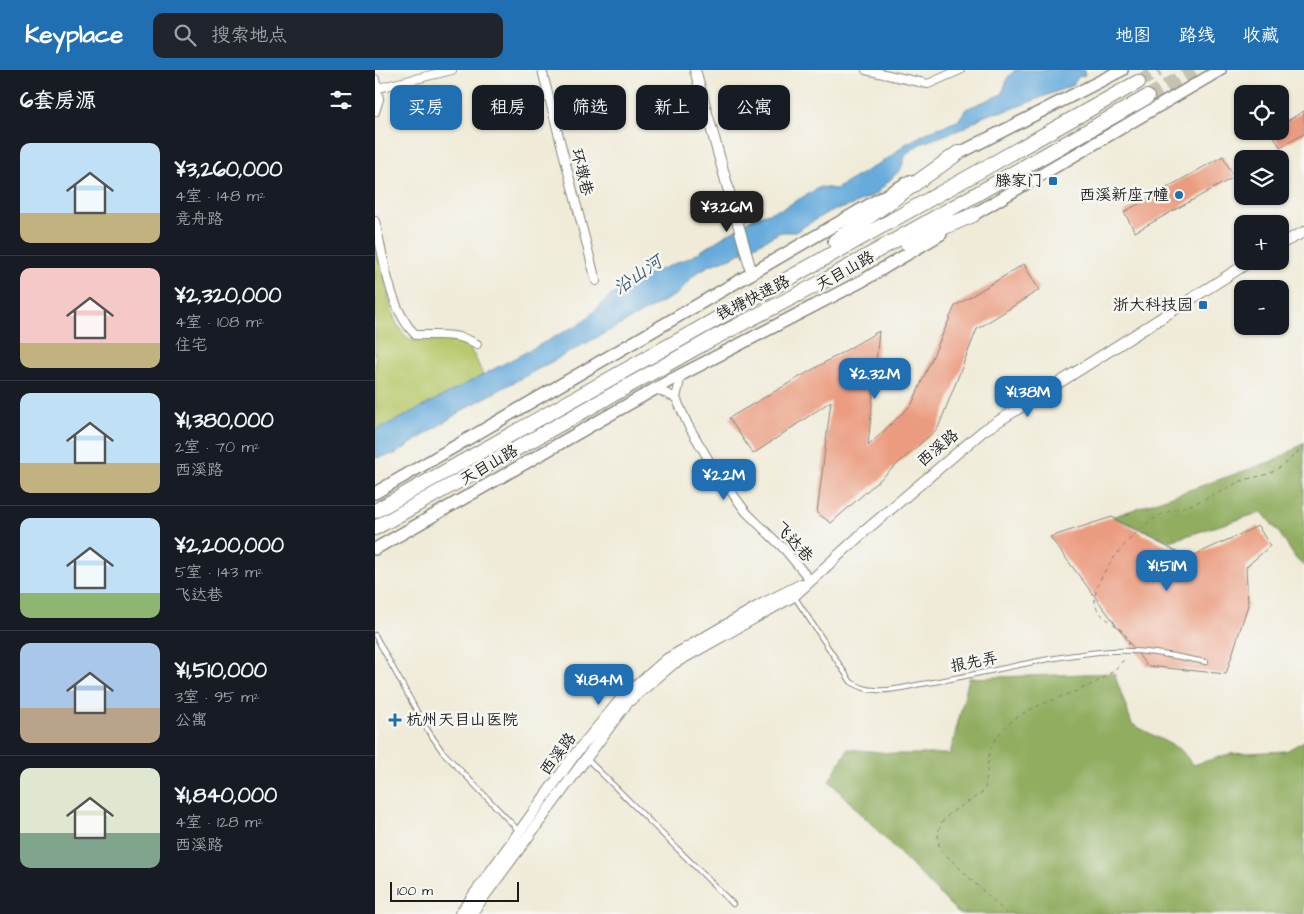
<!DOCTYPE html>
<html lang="zh">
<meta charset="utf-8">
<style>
body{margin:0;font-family:"Architects Daughter","LXGW WenKai TC",sans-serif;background:#20242c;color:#f1f3f6;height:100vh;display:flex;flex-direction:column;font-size:19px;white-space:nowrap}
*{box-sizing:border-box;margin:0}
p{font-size:16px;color:#9ea1a6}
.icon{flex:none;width:28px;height:28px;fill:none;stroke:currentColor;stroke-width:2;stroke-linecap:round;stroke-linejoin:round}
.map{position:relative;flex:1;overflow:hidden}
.sheet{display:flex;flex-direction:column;background:#171b24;width:375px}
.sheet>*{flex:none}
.banner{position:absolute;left:15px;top:15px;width:475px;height:45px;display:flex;gap:10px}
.fabs{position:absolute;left:859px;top:15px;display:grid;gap:10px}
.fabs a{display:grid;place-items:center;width:55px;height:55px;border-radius:10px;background:#171b24;box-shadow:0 1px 4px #0004;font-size:25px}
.scale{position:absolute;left:15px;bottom:12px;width:129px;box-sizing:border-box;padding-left:5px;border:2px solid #1c1c1c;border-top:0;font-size:14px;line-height:18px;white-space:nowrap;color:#1c1c1c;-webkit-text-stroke:4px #f6f6f2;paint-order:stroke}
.price{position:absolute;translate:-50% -42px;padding:0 11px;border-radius:10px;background:#1f6fb2;color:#fff;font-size:16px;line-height:32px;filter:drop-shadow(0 1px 2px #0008)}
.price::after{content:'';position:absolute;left:50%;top:30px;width:15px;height:11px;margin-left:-8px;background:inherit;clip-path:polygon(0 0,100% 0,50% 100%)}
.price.on{background:#222;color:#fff}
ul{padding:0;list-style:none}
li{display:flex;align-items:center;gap:15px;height:125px;padding:0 20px}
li+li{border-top:1px solid #363941}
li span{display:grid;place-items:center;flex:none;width:140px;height:100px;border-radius:10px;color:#555}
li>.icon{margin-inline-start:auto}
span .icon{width:60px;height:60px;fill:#fffc;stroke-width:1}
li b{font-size:21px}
h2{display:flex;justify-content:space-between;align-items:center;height:60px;padding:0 20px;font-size:21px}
.chip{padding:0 18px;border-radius:10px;background:#171b24;box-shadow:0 1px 4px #0004;font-size:18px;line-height:45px}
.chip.on{background:#1f6fb2;color:#fff}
header{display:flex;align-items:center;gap:30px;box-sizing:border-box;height:70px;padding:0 25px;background:#1f6fb2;color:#fff}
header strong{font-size:24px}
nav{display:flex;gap:28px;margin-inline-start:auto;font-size:18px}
.search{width:350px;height:45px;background:#20242c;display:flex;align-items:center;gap:12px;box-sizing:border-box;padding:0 18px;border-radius:10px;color:#9ea1a6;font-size:19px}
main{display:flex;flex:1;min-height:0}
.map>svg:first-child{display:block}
.green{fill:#b7c96c;stroke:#6a7244}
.forest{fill:#91ad60;stroke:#56643e}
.water{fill:#66abdc;stroke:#41647c}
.building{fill:#eb9c80}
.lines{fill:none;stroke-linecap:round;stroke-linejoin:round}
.highway-tunnel{stroke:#c6c2b2;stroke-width:14;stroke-dasharray:14 7;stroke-linecap:butt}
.lane-casing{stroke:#86847a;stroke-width:6}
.street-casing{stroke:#86847a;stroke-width:10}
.secondary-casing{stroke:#86847a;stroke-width:12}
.primary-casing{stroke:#86847a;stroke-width:14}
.highway-casing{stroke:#86847a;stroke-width:16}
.path{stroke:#86847a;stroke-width:1;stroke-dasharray:4 4;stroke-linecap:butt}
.lane{stroke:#fff;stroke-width:4}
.street{stroke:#fff;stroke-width:8}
.secondary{stroke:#fff;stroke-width:10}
.primary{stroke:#fff;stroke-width:11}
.highway{stroke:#fff;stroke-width:14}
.poi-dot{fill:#1f6fb2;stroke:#f6f6f2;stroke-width:2}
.labels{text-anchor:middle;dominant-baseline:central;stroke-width:5;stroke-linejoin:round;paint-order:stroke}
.street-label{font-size:16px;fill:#1c1c1c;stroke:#f6f6f2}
.poi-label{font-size:16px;fill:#1c1c1c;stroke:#f6f6f2;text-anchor:end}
.water-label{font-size:18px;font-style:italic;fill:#3d5c72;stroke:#f6f6f2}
</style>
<header>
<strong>Keyplace</strong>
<div class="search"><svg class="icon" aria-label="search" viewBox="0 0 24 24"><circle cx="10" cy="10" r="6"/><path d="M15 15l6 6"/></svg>搜索地点</div>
<nav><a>地图</a><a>路线</a><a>收藏</a></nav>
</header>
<main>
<section class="sheet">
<h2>6套房源<svg class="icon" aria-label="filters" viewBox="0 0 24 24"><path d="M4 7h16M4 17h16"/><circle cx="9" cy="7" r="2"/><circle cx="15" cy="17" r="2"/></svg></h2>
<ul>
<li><span style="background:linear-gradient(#bfe0f5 70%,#c2b280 0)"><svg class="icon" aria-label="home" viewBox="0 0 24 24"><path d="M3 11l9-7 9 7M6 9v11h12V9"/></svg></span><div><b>¥3,260,000</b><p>4室 · 148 m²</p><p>竞舟路</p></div></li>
<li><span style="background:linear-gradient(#f6c9c9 75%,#c2b280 0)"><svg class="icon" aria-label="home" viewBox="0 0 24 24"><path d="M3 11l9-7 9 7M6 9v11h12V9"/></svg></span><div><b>¥2,320,000</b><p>4室 · 108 m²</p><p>住宅</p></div></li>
<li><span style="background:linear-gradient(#bfe0f5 70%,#c2b280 0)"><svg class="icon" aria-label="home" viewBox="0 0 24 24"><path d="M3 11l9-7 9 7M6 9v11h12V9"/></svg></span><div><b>¥1,380,000</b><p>2室 · 70 m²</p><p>西溪路</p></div></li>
<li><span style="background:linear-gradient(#bfe0f5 75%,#8fb573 0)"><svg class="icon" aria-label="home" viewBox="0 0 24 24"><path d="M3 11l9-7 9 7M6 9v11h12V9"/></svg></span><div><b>¥2,200,000</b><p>5室 · 143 m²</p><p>飞达巷</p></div></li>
<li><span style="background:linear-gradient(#a9c7e8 65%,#b9a48a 0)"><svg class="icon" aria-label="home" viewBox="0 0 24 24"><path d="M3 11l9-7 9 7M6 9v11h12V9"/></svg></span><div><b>¥1,510,000</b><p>3室 · 95 m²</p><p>公寓</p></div></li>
<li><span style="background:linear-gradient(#dfe7d0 65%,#7fa58c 0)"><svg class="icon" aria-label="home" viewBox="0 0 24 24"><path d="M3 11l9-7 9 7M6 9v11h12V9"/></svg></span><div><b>¥1,840,000</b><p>4室 · 128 m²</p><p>西溪路</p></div></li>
</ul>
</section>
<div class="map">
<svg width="929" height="844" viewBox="0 0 929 844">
<rect width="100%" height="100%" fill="#f6f6f2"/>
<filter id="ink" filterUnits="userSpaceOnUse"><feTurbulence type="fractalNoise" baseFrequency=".02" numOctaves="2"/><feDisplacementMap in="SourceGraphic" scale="10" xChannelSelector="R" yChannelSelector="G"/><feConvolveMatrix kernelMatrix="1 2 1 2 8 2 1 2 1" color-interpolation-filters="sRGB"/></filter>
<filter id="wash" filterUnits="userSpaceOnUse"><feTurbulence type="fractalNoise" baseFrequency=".0096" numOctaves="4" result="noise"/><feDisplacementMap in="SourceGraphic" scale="20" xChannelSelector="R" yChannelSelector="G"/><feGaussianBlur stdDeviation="1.12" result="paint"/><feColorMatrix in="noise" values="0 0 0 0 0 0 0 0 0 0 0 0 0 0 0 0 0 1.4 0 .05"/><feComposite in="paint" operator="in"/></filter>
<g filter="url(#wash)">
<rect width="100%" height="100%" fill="#f0ebd8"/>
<path class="green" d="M0 172 20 251C24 257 29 266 35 269 51 278 74 262 89 273 99 280 105 299 110 310L0 364Z"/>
<path class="forest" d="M929 373V496L921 489 905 464 887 442 795 471 737 447 903 389Z
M739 603 757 654 806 680 818 695 854 684 911 681 929 671V844H584L454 711 473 679 524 684H575L594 608Z"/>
<path class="water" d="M640 0H709L710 5 703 7 698 15 688 19 634 40 610 45 589 58 545 74 531 84 526 99 501 124 478 135 453 142 420 162H406L356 188 335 195 320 204 302 224 91 338 20 384 0 388V360L26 348 208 252 234 227 265 208 318 186 378 148 409 138 445 117 461 119 515 87 529 75 557 60 583 51 591 39 627 24 633 7Z"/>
<g id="blocks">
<path class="building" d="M929 41V64L905 77 896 61H905V55Z
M848 86 859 107 760 162 749 142Z
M649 194 664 220 602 259 563 358 456 453 442 443 456 331 378 384 354 348 504 261 493 376 537 334 580 236Z
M737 447 813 488 883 456 895 476 871 497 873 535 851 604 772 596 675 467Z"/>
</g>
</g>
<g filter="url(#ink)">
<use href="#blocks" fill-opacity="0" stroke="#86847a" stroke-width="1"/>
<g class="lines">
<path class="highway-tunnel" d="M763 12 784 0
M772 27 819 0"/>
<defs>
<path id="lane" d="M419 526 476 612C485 617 491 620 501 620 517 622 537 615 553 613 615 603 675 585 737 581 768 579 800 586 831 592
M0 565 50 656 67 681 144 761
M212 689 358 834"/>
<path id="street" d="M167 0 221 211
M491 0 553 14 585 0
M0 9 4 29 0 42
M3 18 77 0
M0 151C9 187 14 240 41 265 64 265 82 263 102 274
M306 305 301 328 313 355 338 397 371 442 410 480 435 510
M281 319 301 328"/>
<path id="secondary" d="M320 0 377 204
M905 174 929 162
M85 844 201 683 246 629 292 589 387 534 427 514
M96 844 252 633 298 594 419 526 491 460 608 361 876 191"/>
<path id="primary" d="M577 87 747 0
M591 149 845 0
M0 423 535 111
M0 479 294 311 487 211 566 164"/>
<path id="highway" d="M460 171 583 83
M532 173 598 145
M0 441 763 12
M0 458 335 270 447 212 772 27"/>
</defs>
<use href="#lane" class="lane-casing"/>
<use href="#street" class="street-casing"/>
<use href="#secondary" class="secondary-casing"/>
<use href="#primary" class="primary-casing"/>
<use href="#highway" class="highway-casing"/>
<path class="path" d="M754 575C754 555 722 552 720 532 717 507 759 460 780 448 791 441 804 439 815 435 832 429 848 420 864 412 873 408 883 407 893 404 907 398 918 386 929 376
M632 844 565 779C555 744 587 739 609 721 613 707 611 689 617 676 642 623 719 632 750 588"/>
<use href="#lane" class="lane"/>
<use href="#street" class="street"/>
<use href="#secondary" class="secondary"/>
<use href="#primary" class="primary"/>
<use href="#highway" class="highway"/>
</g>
</g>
<g class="poi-dot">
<rect x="673" y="106" width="10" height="10" rx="2.5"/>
<circle cx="804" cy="125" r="5"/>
<rect x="823" y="230" width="10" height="10" rx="2.5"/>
<path d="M17.5 642.5h5v5h5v5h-5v5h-5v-5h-5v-5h5z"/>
</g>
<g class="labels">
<g class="street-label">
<text transform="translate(207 102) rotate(76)">环墩巷</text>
<text transform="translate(470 201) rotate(-29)">天目山路</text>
<text transform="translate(378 228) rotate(-27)">钱塘快速路</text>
<text transform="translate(563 378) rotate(-40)">西溪路</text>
<text transform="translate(114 395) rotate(-30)">天目山路</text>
<text transform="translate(419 472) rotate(48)">飞达巷</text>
<text transform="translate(599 592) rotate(-11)">报先弄</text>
<text transform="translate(183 684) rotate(-53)">西溪路</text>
</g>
<g class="poi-label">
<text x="668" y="111">滕家门</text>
<text x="794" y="125">西溪新座7幢</text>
<text x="818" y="235">浙大科技园</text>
<text x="31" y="650" text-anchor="start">杭州天目山医院</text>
</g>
<g class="water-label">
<text transform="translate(263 205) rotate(-34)">沿山河</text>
</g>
</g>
</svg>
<div class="fabs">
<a><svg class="icon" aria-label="locate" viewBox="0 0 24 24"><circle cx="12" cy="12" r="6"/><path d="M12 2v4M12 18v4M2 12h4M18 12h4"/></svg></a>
<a><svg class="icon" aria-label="layers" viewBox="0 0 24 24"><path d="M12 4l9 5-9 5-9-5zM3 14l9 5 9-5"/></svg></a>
<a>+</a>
<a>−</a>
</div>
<div class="scale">100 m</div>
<b class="price on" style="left:352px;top:163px">¥3.26M</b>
<b class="price" style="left:500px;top:330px">¥2.32M</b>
<b class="price" style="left:653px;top:348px">¥1.38M</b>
<b class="price" style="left:349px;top:431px">¥2.2M</b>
<b class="price" style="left:792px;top:522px">¥1.51M</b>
<b class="price" style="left:224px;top:636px">¥1.84M</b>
<div class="banner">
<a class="chip on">买房</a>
<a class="chip">租房</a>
<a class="chip">筛选</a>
<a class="chip">新上</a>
<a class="chip">公寓</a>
</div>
</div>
</main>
